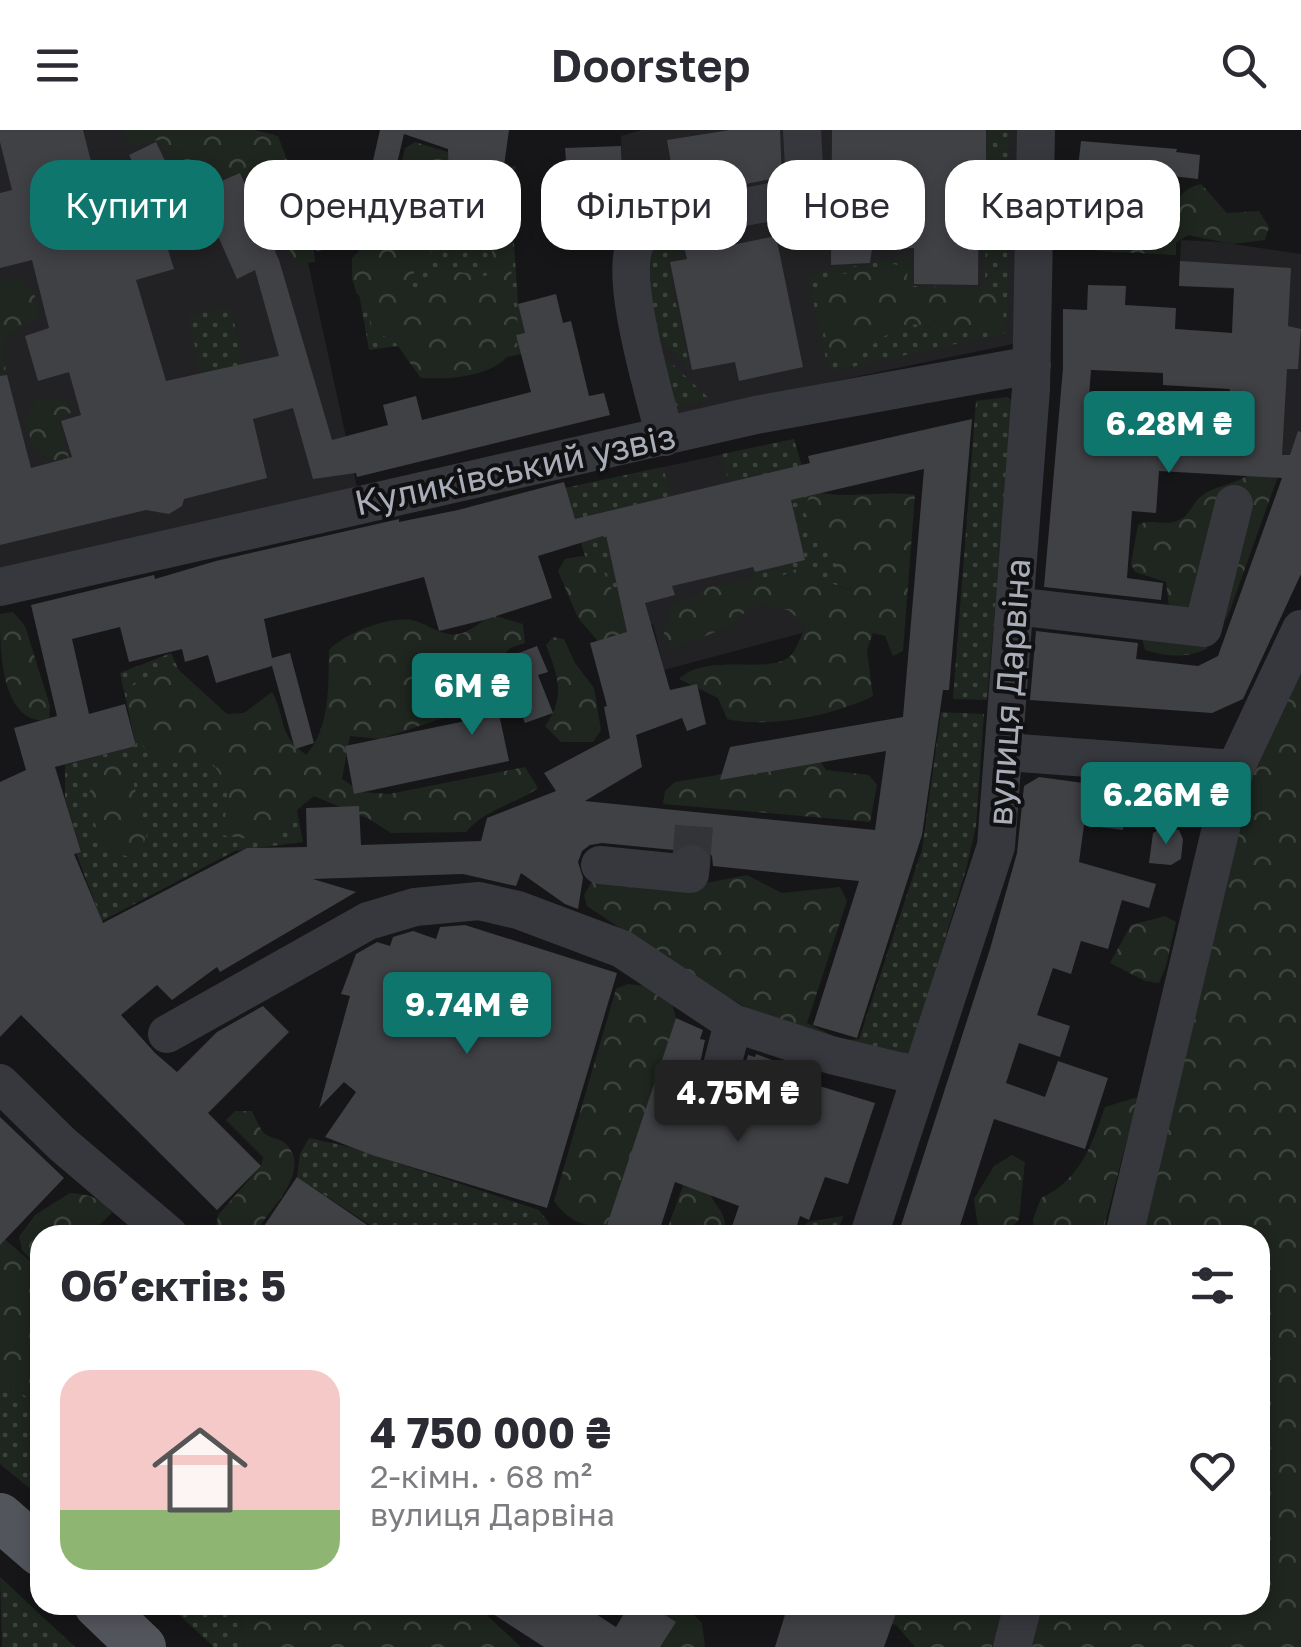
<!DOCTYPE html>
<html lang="uk">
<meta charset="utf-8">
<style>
body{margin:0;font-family:"Golos Text",sans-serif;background:#f7f7f7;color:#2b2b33;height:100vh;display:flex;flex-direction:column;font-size:38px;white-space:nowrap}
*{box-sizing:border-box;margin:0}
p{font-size:32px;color:#7c7c81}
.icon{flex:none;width:55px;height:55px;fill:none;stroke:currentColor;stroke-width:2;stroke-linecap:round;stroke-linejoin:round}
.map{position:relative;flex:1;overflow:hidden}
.side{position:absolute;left:30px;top:1095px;width:1240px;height:390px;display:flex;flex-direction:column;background:#fff;border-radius:30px;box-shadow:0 5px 15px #0003}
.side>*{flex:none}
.banner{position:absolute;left:30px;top:30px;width:1242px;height:90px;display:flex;gap:20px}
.price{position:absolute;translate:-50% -85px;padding:0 22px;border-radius:10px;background:#0f766e;color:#fff;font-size:32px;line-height:65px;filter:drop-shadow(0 2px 5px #0008)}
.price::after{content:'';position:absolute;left:50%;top:60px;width:30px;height:22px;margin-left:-15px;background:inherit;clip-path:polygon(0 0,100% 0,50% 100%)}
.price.selected{background:#222;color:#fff}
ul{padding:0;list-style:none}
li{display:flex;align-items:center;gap:30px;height:250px;padding:0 30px}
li+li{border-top:2px solid #e1e1e2}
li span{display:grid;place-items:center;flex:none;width:280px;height:200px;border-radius:30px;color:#555}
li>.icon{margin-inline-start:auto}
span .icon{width:120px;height:120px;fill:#fffc;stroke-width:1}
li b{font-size:42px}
h2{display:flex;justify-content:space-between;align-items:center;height:120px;padding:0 30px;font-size:42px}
.pill{padding:0 35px;border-radius:30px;background:#fff;box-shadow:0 5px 15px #0003;font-size:35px;line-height:90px}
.pill.selected{background:#0f766e;color:#fff}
header{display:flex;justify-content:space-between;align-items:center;height:130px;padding:0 30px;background:#fff;font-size:45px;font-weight:600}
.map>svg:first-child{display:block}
.built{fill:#222225}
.grass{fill:url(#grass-dots)}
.forest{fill:url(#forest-crowns)}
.building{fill:#404145;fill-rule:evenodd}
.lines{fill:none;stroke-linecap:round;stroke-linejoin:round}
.minor-tunnel{stroke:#333438;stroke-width:38;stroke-dasharray:38 19;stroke-linecap:butt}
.minor{stroke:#37383d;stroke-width:38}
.major{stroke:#53555c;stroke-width:48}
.labels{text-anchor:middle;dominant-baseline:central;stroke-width:8;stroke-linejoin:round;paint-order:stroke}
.street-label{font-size:35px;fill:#a8adb8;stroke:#111113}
</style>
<header><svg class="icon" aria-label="menu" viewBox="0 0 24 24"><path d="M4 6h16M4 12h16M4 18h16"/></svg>Doorstep<svg class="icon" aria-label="search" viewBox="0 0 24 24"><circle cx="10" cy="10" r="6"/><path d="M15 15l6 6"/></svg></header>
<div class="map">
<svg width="1301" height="1517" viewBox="0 0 1301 1517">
<defs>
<pattern id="grass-dots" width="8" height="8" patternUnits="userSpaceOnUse" patternTransform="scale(2.5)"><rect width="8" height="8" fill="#1e261f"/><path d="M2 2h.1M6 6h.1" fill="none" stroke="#3c433d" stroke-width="1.8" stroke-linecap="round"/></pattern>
<pattern id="forest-crowns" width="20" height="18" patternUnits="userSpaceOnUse" patternTransform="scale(2.5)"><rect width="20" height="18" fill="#1e261f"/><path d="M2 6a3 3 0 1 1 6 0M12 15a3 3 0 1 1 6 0" fill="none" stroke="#3c433d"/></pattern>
</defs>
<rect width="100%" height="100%" fill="#161618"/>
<path class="built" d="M0 0H158L161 7 274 4 299 91 358 362 0 446Z
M642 0H1023L1018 213 652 289 625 139 621 6Z
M1181 110 1219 112 1301 124V326L1226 323 1229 259 1163 255 1165 198 1232 203 1234 159 1179 156Z
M794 309 843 492 664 540 653 494 609 508 565 358Z"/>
<path class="grass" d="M988 0H1009L1007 128 985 149Z
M481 32 516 37 510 54 518 174 525 203 521 224 423 245 398 216 369 220 358 158 362 112 442 54 481 48Z
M677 97 683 127 667 132 690 239 644 194 638 116Z
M911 127 913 156 981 158 1008 133 1006 203 829 242 808 147 832 137 871 136 873 130Z
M231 177 243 235 201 244 188 186Z
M645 209 710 269 661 280Z
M1007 267 1013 271 987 570 953 569 976 271Z
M794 309C809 362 825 412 852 460L816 449 770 452 753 449 755 442 805 429 784 340 728 351 722 324Z
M663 337 671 366 601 383 622 478 633 501 609 508 565 358Z
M171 523 205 598 278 581 303 712 235 721 102 791 76 723 81 721 65 668V635L136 616 120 543Z
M941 582 984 584 976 696 967 736 908 932 847 910 859 909 922 719Z
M309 1008 350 1017 539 1080 549 1093 546 1105H385L297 1047 300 1024Z
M843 1086 837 1105H803L807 1092Z
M0 1245 40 1278V1367L0 1334Z
M0 1447 75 1517H2Z
M168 1475H245L241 1494 244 1517H214Z"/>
<path class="forest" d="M122 0H254L278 6 310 90 315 132 301 133 294 128 250 47C229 41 205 65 186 52 174 44 166 22 158 10L138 15 126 10Z
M415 12C441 20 480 29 498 51L493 68 476 90 455 94 445 83H441L433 120 413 144 406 163 418 166 445 140 486 146C498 127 486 105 500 88H506C517 113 509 139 512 165 513 175 518 185 518 196 519 245 458 250 421 248L394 211 371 200 367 170 357 164 352 149V128L364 116 379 113 391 83 405 18Z
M1201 54 1227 83 1259 81 1269 97 1265 110 1232 114 1188 105 1176 113V125L1097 121 1093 116 1101 110 1154 118C1182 98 1163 63 1201 54Z
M894 134 906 138 907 152 917 163 983 156 1000 158C1001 168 1005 180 1003 189 995 220 930 190 909 195 881 202 867 224 842 234L831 226C824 200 816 175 822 148 846 142 871 143 894 134Z
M20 150 35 166 39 186 8 205 3 215 7 254 0 268V151Z
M48 268 64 270 71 282 58 292 70 331 59 334 34 318 24 289 36 271Z
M1256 338 1278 346 1228 486 1221 493 1169 477 1166 452 1135 442 1131 434 1138 395C1150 388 1164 396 1177 391 1189 387 1191 376 1199 368 1216 353 1242 355 1256 338Z
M811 361C846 370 880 360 915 365L903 521 893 526 885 506 873 503 867 520 873 566C835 585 768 599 727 589L718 568 679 549C709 521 774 547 792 524 798 516 802 504 806 495L788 480 760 474 747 480 732 495 674 519 663 507 671 476 699 465 708 457 753 449 770 452 802 436 816 449 851 460 804 381Z
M581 426 597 428 627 491 623 504 598 511 578 488 558 441 565 429Z
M13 482 25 496 50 576 49 590C0 597 0 516 0 484Z
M492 485 523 494 525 513 510 518 493 537 506 572 499 584 464 581 380 609 350 606 342 649 362 662 389 664 525 637 538 658C514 675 485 679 466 702L391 703 369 689 314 666C271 698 288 717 222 705 228 668 234 660 209 629 194 628 176 630 161 627 133 621 128 583 127 559L171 533 227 584 244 583 272 562C288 593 276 601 306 625 331 597 328 555 329 520 345 503 392 484 415 491 430 495 441 507 459 504 470 502 482 491 492 485Z
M1139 497 1207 509V519C1185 528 1169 527 1145 520Z
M553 507 564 509 575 533 594 558 601 600 593 612H561L545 596C566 567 558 546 546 515Z
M1301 518V1517H1012L1023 1475H1260V1105H1124L1258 591Z
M815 623 826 640 869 645 877 655 870 692 663 674 665 661 675 652 760 638Z
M106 633H129L141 685 150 696 138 728 106 722C94 687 76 665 106 633Z
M596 745 696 755 747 745 782 763 840 757 847 771 807 893 837 908 779 895 705 855 587 776 584 765Z
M1165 786 1176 792 1166 836 1159 853 1145 851 1110 833 1131 795Z
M627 854 646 856 671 871 676 888 608 1094C583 1099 568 1090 554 1071L616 859Z
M733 934 746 936 708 1058C713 1078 730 1082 724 1105H665L727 936Z
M1138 967 1102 1105H1034L1033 1089 1041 1068C1080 1050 1092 1015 1105 977Z
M235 981H252C255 987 259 998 264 1003 269 1008 280 1008 286 1014 312 1041 271 1078 257 1100L259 1105H215L218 1085 261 1036 263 1027 226 990Z
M1012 1025 1025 1032 1019 1089 1006 1105H979L974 1069 994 1036Z
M70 1063C88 1064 101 1068 112 1083L89 1105H40V1278L0 1245V1105L38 1138 22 1120 19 1107 35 1085Z
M245 1475H476L521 1517H244L241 1494Z
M674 1475H684L702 1493 705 1517H649L650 1497 661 1478Z
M906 1475H1004L992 1517H915L896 1495 887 1493Z"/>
<path class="building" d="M0 0H83L111 110 160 94 174 139 136 150 166 251 279 226 255 140 237 149 198 61 240 43 279 130 332 310 388 295 383 275 416 266 422 290 531 262 516 205 525 203 518 174 556 164 563 193 571 191 589 266 604 263 610 285 357 347 356 343 313 349 293 278 253 289 267 348 184 369 182 376 169 384 146 380 0 415V246L7 245 31 338 72 327 61 291 81 285 69 242 38 251 25 206 49 198 32 130 0 138V63L12 60 0 12Z
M380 0H509L504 36 481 32 482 48 449 50 448 19 404 4 379 109 317 121 310 90 362 79Z
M730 0H780L782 47 677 67 667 10Z
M832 0H986V31H979L978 155 914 154V118L872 119 870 133 831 135Z
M1081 11 1177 19 1176 22 1200 25 1198 49 1172 46 1164 115 1090 106 1095 66 1075 64Z
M156 12 181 64 155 77 129 25Z
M621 16 624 91 559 96 557 41 566 31 565 18Z
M776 106 803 237 739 251 735 232 692 240 670 132 687 129 683 112 703 108 706 120Z
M1180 131 1291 138 1288 196 1301 199 1298 239H1287L1282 325H1290L1298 301 1301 302V444L1243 569 1212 583 1030 570 1036 501 1138 513 1136 529 1198 536 1218 526 1282 348 1159 341 1156 383 1132 381 1127 448 1163 453 1161 470 1044 457 1063 238V179L1087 180 1088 155 1126 156 1125 175 1176 178 1175 199 1232 203 1234 158 1179 156ZM1091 240 1163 243V255L1230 259 1226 323 1123 314 1124 295 1087 292Z
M972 289 949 560H943L922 705 857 908 813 895 859 751 713 736 712 726 705 716 692 712 674 720 602 713 590 715 582 721 578 732 583 748 578 779 565 774 521 743 516 756 463 744 313 749 356 762 220 842 217 837 172 870 157 855 121 885 155 923 177 942 217 902 263 876 289 902 208 983 261 1036 217 1080 21 885 0 907V652L26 640 14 598 57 586 31 475 154 445 155 449 216 431 399 389V392L458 380 564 352 575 389 810 333 808 326ZM924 339 903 587 730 617 720 650 886 621 875 700 585 671 642 637 636 605 682 588 687 601 706 594 697 554 670 560 645 473 675 465 672 456 753 437 755 442 805 430 791 370ZM606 405 627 502 590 513 607 576 604 577 610 608 544 643 556 661 487 688 481 711 361 715 359 676 306 678 307 717 247 718 103 793 74 724 81 722 55 637 136 616 125 574 89 584 72 509 120 497 129 532 182 519 185 532 208 525 216 553 272 536 295 619 314 613 290 523 272 528 264 489 424 447 439 501 484 490 552 468 538 426Z
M537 516 548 542 538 545 553 583 525 593 500 530Z
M499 584 509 631 354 664 345 616Z
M1039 647 1128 659 1123 700 1084 695 1079 732 1156 754 1149 778 1122 770 1108 819 1081 811 1071 844 1053 838 1037 885 1070 896 1060 927 1019 913 1006 953 1045 967 1058 931 1108 948 1085 1019 994 989 957 1105H898L990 819 1017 723 1024 656Z
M1162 698 1179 700 1183 709 1181 729 1171 735 1149 733 1153 703Z
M465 795 617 843 547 1078 372 1025 325 1007 356 962 344 952 319 978 350 866 341 864 356 824 377 812 390 816 393 807 413 801 436 809 440 797Z
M676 888 703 900 700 909 705 910 691 976 697 986 706 992 718 993 730 986 748 925 755 927 756 924 793 938 790 947 875 973 848 1054 825 1047 809 1090 800 1086 794 1105H729L739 1076 675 1052 658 1105H616L605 1101Z
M0 987 64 1048 0 1115Z
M297 1047 382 1105H258Z
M479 1475H582L616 1497 629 1475H649L676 1492 660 1517H544Z
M788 1475H899L884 1517H775Z"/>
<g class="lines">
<path class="minor-tunnel" d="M691 734 695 683"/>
<path class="minor" d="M665 307C655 266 618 147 636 112 641 103 651 98 660 93L797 67 805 55 802 0
M0 457 756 285 1032 235
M1015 476 1203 498 1234 374
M1005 622 1235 639
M600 735 690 744 691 734
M167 904 368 791 415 777 479 771 518 780 622 819 733 893 831 925 919 946
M0 953 62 1014 169 1105
M713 971 733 893
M869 1105 996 716 1031 259 1036 0
M1124 1105 1235 639 1301 499
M1012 1517 1023 1475"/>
<path class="major" d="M0 1387 40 1422
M98 1475 142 1517"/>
</g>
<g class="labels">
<g class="street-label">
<text transform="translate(515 339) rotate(-12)">Куликівський узвіз</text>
<text transform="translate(1008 562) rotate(-86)">вулиця Дарвіна</text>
</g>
</g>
</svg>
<b class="price" style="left:1169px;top:346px">6.28M ₴</b>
<b class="price" style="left:472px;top:608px">6M ₴</b>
<b class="price" style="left:1166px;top:717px">6.26M ₴</b>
<b class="price" style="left:467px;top:927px">9.74M ₴</b>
<b class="price selected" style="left:738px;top:1015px">4.75M ₴</b>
<div class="banner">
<a class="pill selected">Купити</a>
<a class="pill">Орендувати</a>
<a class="pill">Фільтри</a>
<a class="pill">Нове</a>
<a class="pill">Квартира</a>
</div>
<section class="side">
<h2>Об’єктів: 5<svg class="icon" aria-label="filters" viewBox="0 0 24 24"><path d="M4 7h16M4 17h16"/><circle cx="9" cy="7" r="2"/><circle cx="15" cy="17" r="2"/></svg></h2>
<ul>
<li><span style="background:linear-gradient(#f6c9c9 70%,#8fb573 0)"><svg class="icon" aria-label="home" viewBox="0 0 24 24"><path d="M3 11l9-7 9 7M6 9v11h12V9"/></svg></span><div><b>4 750 000 ₴</b><p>2-кімн. · 68 m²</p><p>вулиця Дарвіна</p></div><svg class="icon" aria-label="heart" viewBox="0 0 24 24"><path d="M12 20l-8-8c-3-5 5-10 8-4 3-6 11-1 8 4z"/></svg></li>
</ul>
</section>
</div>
